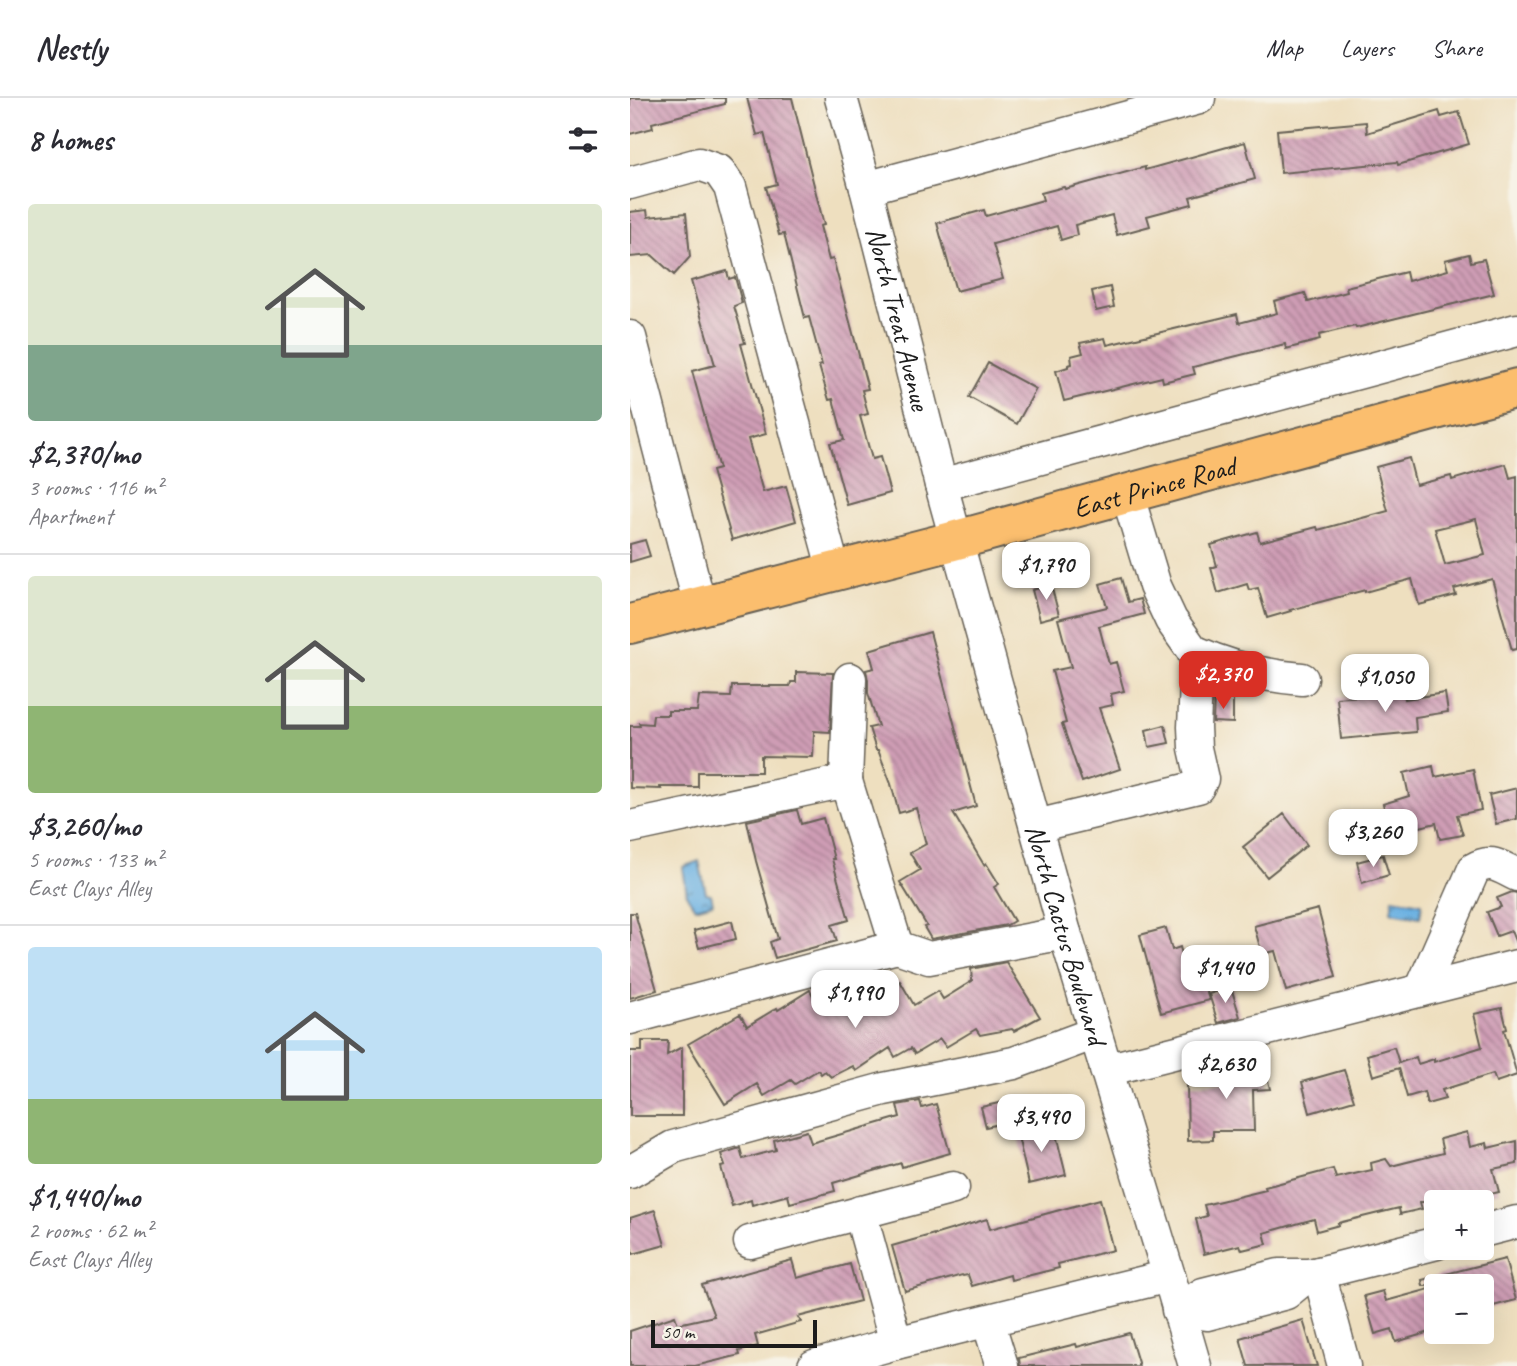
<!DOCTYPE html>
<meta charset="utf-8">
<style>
body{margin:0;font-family:Caveat,sans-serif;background:#f7f7f7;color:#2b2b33;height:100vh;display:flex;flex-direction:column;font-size:26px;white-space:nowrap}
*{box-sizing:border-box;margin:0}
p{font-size:23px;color:#7c7c81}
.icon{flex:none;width:38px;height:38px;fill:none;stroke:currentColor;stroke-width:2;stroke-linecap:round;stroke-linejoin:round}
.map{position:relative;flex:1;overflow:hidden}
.sheet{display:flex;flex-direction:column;background:#fff;width:630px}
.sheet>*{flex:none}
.fabs{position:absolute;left:794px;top:1092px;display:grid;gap:14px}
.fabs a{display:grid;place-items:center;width:70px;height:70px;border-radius:7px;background:#fff;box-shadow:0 7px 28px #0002;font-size:35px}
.scale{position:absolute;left:21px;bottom:18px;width:166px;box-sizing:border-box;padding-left:7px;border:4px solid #1c1c1c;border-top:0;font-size:19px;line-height:24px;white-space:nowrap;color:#1c1c1c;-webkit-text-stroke:5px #f7f3e8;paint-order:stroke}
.price{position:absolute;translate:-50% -60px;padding:0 16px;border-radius:14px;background:#fff;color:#222;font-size:23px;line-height:46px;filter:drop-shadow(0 2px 4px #0008)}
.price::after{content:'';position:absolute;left:50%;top:42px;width:21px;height:16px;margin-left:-10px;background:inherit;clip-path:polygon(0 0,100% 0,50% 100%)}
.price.current{background:#d93025;color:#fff}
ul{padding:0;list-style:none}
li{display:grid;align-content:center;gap:14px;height:371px;padding:0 28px}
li+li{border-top:2px solid #e1e1e2}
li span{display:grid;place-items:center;height:217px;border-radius:7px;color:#555}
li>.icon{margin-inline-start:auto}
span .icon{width:126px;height:126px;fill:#fffc;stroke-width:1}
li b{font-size:30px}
h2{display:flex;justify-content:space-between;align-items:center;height:84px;padding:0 28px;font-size:30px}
header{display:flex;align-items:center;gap:42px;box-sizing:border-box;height:98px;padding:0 35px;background:#fff;border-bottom:2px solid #e1e1e2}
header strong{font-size:33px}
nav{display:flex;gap:38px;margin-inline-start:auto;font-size:24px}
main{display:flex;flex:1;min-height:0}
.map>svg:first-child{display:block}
.water{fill:url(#water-ripples);stroke:#44667f;stroke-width:2}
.building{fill:url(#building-back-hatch);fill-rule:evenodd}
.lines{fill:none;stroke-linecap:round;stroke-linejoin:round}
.minor-casing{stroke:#666055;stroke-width:35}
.major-casing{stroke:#666055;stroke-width:42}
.minor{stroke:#fff;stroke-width:32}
.major{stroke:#fbbe6e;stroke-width:38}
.labels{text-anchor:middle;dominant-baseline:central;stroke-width:6;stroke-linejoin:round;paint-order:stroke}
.street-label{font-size:28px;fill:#1c1c1c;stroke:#f7f3e8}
</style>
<header>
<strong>Nestly</strong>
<nav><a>Map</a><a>Layers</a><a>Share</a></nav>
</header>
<main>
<section class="sheet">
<h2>8 homes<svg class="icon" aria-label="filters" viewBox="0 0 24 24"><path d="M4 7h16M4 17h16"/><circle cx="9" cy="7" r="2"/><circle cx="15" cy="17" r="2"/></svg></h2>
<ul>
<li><span style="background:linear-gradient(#dfe7d0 65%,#7fa58c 0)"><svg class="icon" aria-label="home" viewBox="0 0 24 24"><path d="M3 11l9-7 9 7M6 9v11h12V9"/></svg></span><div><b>$2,370/mo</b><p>3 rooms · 116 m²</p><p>Apartment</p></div></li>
<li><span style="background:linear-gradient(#dfe7d0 60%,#8fb573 0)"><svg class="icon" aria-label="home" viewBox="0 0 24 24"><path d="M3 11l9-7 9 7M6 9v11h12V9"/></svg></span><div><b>$3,260/mo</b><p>5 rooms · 133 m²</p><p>East Clays Alley</p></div></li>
<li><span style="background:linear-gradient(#bfe0f5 70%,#8fb573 0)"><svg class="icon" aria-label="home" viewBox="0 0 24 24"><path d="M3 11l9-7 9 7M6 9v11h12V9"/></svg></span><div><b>$1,440/mo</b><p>2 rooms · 62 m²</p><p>East Clays Alley</p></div></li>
</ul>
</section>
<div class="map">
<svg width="887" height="1268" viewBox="0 0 887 1268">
<defs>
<pattern id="water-ripples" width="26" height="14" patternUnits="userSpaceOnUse" patternTransform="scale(1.75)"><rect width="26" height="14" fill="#6bb1e2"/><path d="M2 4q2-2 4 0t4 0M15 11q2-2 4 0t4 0" fill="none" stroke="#578fb6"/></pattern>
<pattern id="building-back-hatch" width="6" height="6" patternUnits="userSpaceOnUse" patternTransform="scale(1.75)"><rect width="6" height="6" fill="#cf9db5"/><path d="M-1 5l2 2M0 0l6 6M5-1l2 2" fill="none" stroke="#a77f92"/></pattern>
</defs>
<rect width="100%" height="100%" fill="#f7f3e8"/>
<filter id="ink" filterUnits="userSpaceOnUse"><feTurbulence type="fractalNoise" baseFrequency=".0143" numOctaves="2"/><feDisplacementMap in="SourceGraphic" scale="14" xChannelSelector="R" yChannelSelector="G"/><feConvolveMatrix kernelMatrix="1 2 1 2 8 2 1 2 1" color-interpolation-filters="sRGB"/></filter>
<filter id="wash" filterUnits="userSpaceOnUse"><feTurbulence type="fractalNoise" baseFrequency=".00686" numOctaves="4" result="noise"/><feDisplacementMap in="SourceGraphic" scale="28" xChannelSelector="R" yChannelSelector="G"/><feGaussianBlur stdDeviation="1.57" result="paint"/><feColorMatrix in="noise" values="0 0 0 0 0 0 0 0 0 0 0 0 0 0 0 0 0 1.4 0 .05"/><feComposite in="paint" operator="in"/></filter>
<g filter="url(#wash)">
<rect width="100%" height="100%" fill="#eedfbf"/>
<path class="water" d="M69 763 76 795 81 796 83 805 65 810 57 798 53 769Z
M763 800 792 805 790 819 761 814Z"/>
<g id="blocks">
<path class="building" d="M0 0H95V6L22 25 23 30 0 36Z
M117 0H162L194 127 190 128 199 162 203 161 238 291 232 292 238 316 230 318 242 361 250 359 260 395 217 407 200 345 214 342 203 301 199 302 189 268 192 267 179 219 175 220 154 136 149 137 136 89 147 86 134 35 127 37Z
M809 13 811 19 829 14 839 46 768 67 767 64 651 75 647 32 736 24 737 35Z
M615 44 625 81 560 99 562 106 517 118 520 128 487 137 482 117 445 127 447 137 431 142 427 128 363 146 373 181 326 193 307 125 354 112 356 118 413 102 411 95 434 89 435 91 515 69V72Z
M17 112 18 119 56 115 60 159 44 177 22 157 0 159V114Z
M839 156 841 164 854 161 864 196 726 230 725 228 689 237 690 242 656 251 655 246 563 269 565 276 533 284 532 279 434 303 426 273 438 269V267L442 266 441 258 453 255 450 245 475 240 477 247 607 216 609 225 647 215 644 203 675 195 678 204 717 194 716 189 776 174 778 183 818 172 815 162Z
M97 173 99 181 105 179 112 205 104 208 115 245 111 246 136 336 118 341 133 394 156 388 166 423 102 442 82 373 89 371 62 273 85 267 61 183Z
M480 189 484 209 466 213 462 193Z
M358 265 406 291 387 326 339 299Z
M779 360 786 387 821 378 822 382 876 366 880 380 887 378V551L882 552 862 481 824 491 826 497 789 507 782 481 735 494V492L660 512 661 513 637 520 628 490 619 492 617 486 588 495 581 470 587 468 581 447 627 434 630 444 687 429 688 432 758 413 746 369ZM846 421 855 457 815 467 805 431Z
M15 442 20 458 0 464V446Z
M491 480 498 504 510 501 514 516 469 528 479 566 486 564 494 593 481 596 483 607 469 610 490 671 452 684 432 626 436 625 422 573 441 569 428 521 477 509 470 486Z
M421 487 429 517 410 522 402 492Z
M300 534 346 708 323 715 354 767 356 765 369 786 364 789 384 823 377 827 301 841 294 829 297 828 270 784 290 772 280 755 296 746 286 710 269 715 261 686 248 652H246L239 630 248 628 238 595V582L236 572 244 570 239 552Z
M166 574 203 575 200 634 184 633 183 659 131 658V674H68V689H30L31 691 0 690V628H10L9 625 22 626 23 617H38V613H67L69 598 101 599 102 588H160L161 584H166Z
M774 594 775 601 815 595 818 614 785 619 786 634 711 641 707 600Z
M584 600 603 601V625L583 624Z
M535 627 539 645 519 649 516 632Z
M803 668 805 679 843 671 851 712 827 717 833 737 810 741 806 725 762 736 753 706 779 698 774 675Z
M887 690V721L866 726 859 697Z
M167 712 171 726 193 720 204 761H202L219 822 202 827 207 843 145 860 140 844 148 841 126 763 117 723Z
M654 716 677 747 637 779 613 749Z
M753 757 759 777 732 785 727 764Z
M882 794 887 795V848L881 833 867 838 857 814 871 809 867 800Z
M688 811 706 879 656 893 645 853 632 856 624 828Z
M0 815H5L27 892 0 900Z
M102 823 106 841 69 850 64 833Z
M536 830 542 852 550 849 560 885 573 882 579 902 531 915 510 837Z
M376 864 410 919 384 933 382 931 350 937 346 931 316 949 310 941 285 956 281 950 265 959 260 950 226 973 223 968 201 979 195 973 191 976 188 972 165 986 161 982 134 998 127 986 95 1006 58 946 110 916 117 928 147 910 148 912 180 892 187 905 207 893 210 897 238 880 249 895 270 883 284 907 308 893 313 901 342 883 341 871Z
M601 889 610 919 588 925 579 896Z
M872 910 877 931 874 932 887 977 866 984 863 976 812 992 815 1001 797 1006 794 994 777 999 769 970 743 978 737 957 764 949 769 965 786 959 788 966 804 961V964L852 949 844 916Z
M12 943H38L37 957 52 949V1018H0V953H12Z
M631 954 640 991 623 992 624 1033H583V1042L558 1043 557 985 612 984 605 961Z
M714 972 724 1002 680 1015 672 984Z
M382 1002 387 1022 356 1029 351 1009Z
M290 1003 292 1010 306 1006 320 1055 272 1069 271 1065 203 1085 205 1093 160 1105 158 1097 122 1107 121 1102 102 1108 91 1069 95 1068 91 1056 110 1050 113 1061 146 1052 144 1042 177 1033 181 1045 270 1019 267 1007Z
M423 1025 436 1077 399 1086 387 1034Z
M837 1034 840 1049 857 1045 858 1050 887 1043V1066L863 1071 869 1094 827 1104H790L792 1111 770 1116 769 1110 708 1125 709 1127 687 1133 684 1121 634 1135 637 1146 612 1152 610 1147 574 1156 566 1121 577 1118 574 1107 636 1092 635 1089 703 1071 706 1080 742 1072 741 1065 756 1061 761 1068 813 1055 810 1041Z
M470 1101 483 1152 428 1166 429 1170 381 1182 380 1177 342 1188 338 1177 333 1178 332 1177 275 1193 262 1148 304 1136V1137L357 1121 360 1131Z
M25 1112 35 1147 3 1156 0 1145V1120Z
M875 1161 886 1202 852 1211V1188H793L792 1182Z
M162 1162 167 1180 220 1166 230 1203 168 1219 171 1224 125 1237 128 1248 109 1253 110 1257 65 1268H0V1233L45 1218 48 1226 84 1218 72 1187Z
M807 1189V1232L766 1244 762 1231 745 1236 734 1198 753 1193 756 1203Z
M673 1222 687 1268H618L610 1240Z
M499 1235 509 1268H390L389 1260 446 1246 447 1249Z"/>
</g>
</g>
<g filter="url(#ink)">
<use href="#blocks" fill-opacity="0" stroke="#666055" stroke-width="2"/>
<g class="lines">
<defs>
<g id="minor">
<path id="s1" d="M211 0 236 90 311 387 435 835 539 1178 565 1268"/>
<path d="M0 85 69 66 89 73 100 89 204 473"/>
<path d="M236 90 569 0"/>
<path d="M0 239 70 508"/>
<path d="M311 387 887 232"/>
<path d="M563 553C598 569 634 578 672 581"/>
<path d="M216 683 220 581"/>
<path d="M406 728 568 689 572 681 565 650 564 629 567 565 563 553 541 522 525 488 497 395"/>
<path d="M0 729 216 683 267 849"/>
<path d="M267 849 299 860 435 835"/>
<path d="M791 892 844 771C861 760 870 769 887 777"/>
<path d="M0 920 267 849"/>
<path d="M476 972 887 868"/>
<path d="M0 1074 43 1049 254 991 384 965 465 935"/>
<path d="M230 1114 266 1245"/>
<path d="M852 1133 887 1124"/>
<path d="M120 1144 323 1090"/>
<path d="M689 1175 714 1268"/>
<path d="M678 1177 656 1195 577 1216 548 1212 573 1196 649 1177H678L689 1175 807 1145"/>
<path d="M358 1223 372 1268"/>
<path d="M184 1268 266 1245 539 1178"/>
</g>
<g id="major">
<path id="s2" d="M0 526 319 444 887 290"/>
</g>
</defs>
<use href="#minor" class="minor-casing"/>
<use href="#major" class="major-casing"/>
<use href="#minor" class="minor"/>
<use href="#major" class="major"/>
</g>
</g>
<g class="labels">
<g class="street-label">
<text stroke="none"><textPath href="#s1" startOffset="228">North Treat Avenue</textPath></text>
<text stroke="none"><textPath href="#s2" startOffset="542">East Prince Road</textPath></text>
<text stroke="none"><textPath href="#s1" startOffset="866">North Cactus Boulevard</textPath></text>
</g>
</g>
</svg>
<div class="fabs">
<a>+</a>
<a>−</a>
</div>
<div class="scale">50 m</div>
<b class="price" style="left:416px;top:504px">$1,790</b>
<b class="price current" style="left:593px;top:613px">$2,370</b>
<b class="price" style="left:755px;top:616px">$1,050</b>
<b class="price" style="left:743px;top:771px">$3,260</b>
<b class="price" style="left:595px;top:907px">$1,440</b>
<b class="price" style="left:225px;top:932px">$1,990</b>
<b class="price" style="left:596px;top:1003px">$2,630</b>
<b class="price" style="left:411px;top:1056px">$3,490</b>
</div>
</main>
